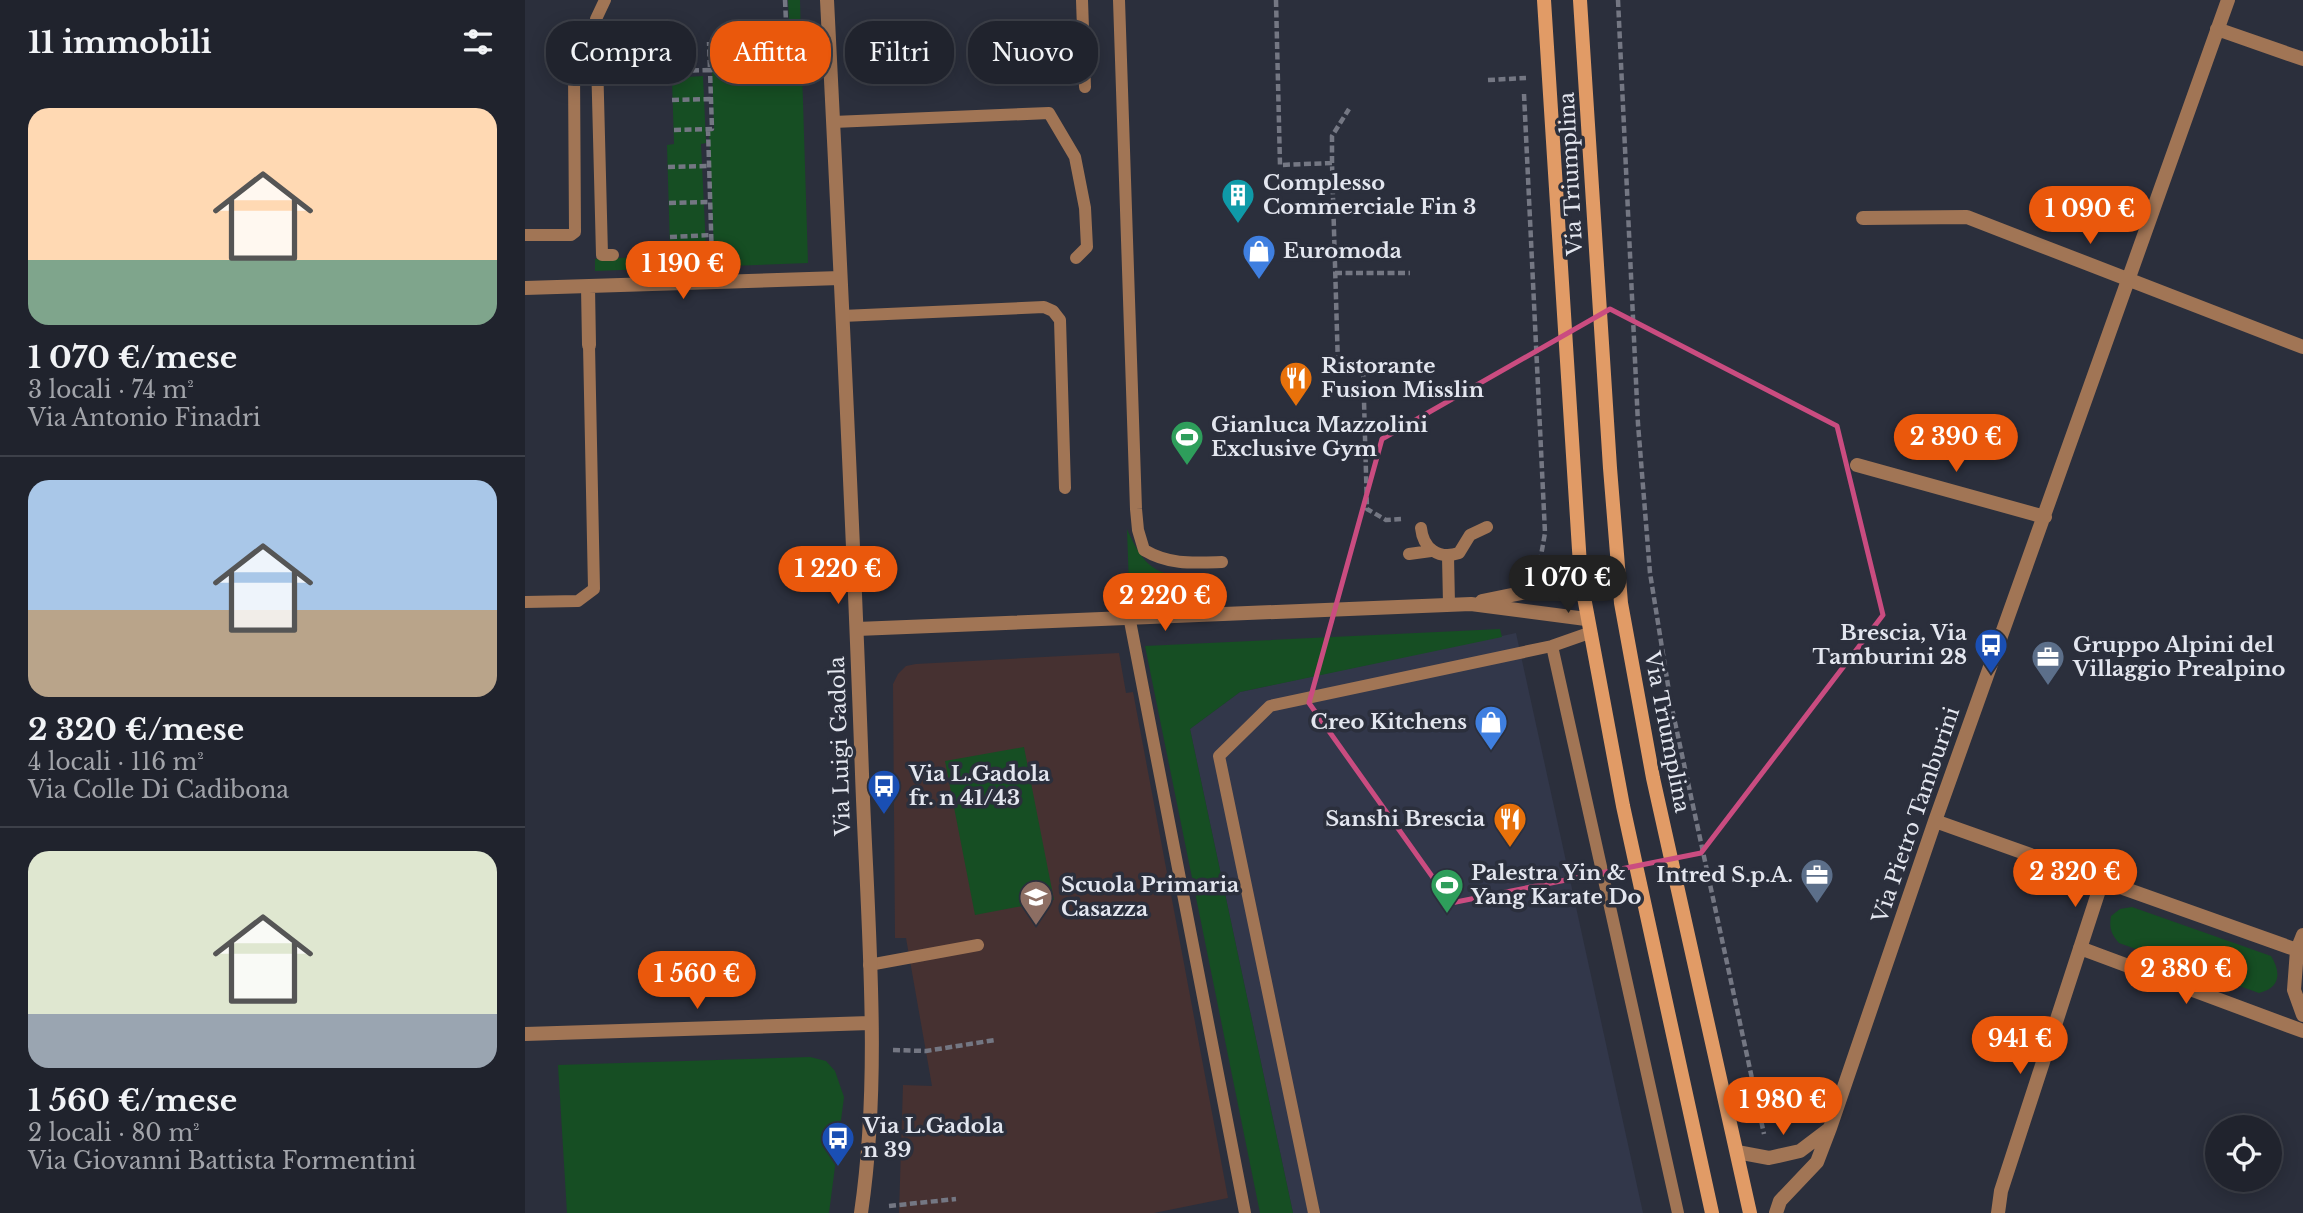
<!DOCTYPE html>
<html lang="it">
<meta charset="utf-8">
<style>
body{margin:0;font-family:"Libre Baskerville",serif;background:#2d2f39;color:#f1f3f6;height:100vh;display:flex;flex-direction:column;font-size:26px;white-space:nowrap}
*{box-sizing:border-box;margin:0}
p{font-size:23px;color:#a2a4aa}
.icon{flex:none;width:38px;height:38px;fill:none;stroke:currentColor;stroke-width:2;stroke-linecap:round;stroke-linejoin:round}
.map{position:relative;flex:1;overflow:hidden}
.details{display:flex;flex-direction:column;background:#20232d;width:525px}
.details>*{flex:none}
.guide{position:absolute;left:21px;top:21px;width:665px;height:63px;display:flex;gap:14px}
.tools{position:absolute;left:1680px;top:1115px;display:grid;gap:14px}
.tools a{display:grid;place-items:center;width:77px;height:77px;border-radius:50%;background:#20232d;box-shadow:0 4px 18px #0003,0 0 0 2px #3d4049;font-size:35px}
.price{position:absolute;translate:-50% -60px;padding:0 16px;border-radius:24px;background:#ea580c;color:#fff;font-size:23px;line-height:46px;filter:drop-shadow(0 2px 4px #0008)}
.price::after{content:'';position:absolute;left:50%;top:42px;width:21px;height:16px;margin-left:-10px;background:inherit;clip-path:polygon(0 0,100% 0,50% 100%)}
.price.active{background:#222;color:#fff}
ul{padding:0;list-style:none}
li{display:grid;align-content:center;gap:14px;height:371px;padding:0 28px}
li+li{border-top:2px solid #3d4049}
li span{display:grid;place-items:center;height:217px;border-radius:21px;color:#555}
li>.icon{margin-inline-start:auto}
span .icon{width:126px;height:126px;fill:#fffc;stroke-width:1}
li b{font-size:30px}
h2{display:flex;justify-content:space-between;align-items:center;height:84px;padding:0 28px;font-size:30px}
.chip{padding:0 24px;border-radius:28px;background:#20232d;box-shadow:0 4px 18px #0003,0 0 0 2px #3d4049;font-size:24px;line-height:63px}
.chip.active{background:#ea580c;color:#fff}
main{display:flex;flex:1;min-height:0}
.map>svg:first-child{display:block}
.built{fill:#32374a}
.education{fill:#463131}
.green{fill:#164e23}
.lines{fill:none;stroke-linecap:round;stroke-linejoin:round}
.path{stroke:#747783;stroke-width:4.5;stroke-dasharray:7 3.5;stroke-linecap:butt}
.lane{stroke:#a17555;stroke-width:12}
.street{stroke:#a17555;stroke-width:14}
.secondary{stroke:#e19b66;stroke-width:14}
.marked{fill:none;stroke:#ca4c80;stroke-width:5;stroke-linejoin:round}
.labels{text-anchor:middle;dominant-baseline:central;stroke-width:7;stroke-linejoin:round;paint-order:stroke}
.street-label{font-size:21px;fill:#e3e6ef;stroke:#2b2f3c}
.poi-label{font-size:21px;font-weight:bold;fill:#e3e6ef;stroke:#2b2f3c;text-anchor:start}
</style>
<main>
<section class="details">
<h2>11 immobili<svg class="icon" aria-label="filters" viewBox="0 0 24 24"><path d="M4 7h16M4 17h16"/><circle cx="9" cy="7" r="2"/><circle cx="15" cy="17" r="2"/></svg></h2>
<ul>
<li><span style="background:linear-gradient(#ffd9b3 70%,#7fa58c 0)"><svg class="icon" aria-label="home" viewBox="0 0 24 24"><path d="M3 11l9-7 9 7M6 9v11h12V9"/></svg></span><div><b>1 070 €/mese</b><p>3 locali · 74 m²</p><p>Via Antonio Finadri</p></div></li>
<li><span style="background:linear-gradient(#a9c7e8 60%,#b9a48a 0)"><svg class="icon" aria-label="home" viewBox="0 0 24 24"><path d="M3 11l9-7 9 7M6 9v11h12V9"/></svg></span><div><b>2 320 €/mese</b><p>4 locali · 116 m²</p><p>Via Colle Di Cadibona</p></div></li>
<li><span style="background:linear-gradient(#dfe7d0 75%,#9aa5b1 0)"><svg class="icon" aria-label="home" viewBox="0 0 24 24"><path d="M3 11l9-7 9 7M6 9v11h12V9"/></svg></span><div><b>1 560 €/mese</b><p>2 locali · 80 m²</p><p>Via Giovanni Battista Formentini</p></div></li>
</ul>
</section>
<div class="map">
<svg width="1778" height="1213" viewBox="0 0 1778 1213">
<rect width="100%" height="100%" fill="#2b2f3c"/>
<path class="built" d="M991 633 1118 1213H768L665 729 715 692Z"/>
<path class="education" d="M594 653 601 693 608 692 703 1198 629 1213H374L378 1085 407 1086 381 938H370L368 684 373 674 381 666 391 664Z"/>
<path class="green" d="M263 0H275L276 39 265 40Z
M257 40 258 61 193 63 192 42Z
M277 70 283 263 70 271V259L189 254 184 131H189L187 72Z
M178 76 181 143 176 144 181 248 145 249 142 145 149 144 147 78Z
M602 529C621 573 636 578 683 576V586L604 587Z
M975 629 977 637 715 692 665 729 768 1213H735L620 646Z
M499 747 529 900 450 915 420 761Z
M1607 907 1746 956C1756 972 1756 988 1734 993L1594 943C1586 934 1584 928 1586 916L1595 909Z
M285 1057 301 1061 310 1071 319 1097 304 1213H42L33 1065Z"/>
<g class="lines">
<path class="path" d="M260 0 263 66
M751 0 755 165 807 163 813 366 838 365 842 509 861 520 876 519
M1093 0 1113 424 1125 573 1146 704 1239 1134
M246 40 248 67
M216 41 217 69
M146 71 185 70 184 42
M963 80 1001 78
M999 94 1020 533 1014 567
M147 100 186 99
M183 129 187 261
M149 130 187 129 185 70 282 66
M807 163V136L824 109
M143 167 184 166
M144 203 185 202
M145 237 186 235
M107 254 187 251
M810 273H885
M368 1050 401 1051 470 1040
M364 1206 431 1199"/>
<path class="lane" d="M80 0 71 19 77 255H88
M557 0 560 87
M594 0 611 509 613 530 619 550C644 565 668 563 697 562
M308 122 524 113 550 157 560 208 562 247 551 258
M0 235H46L50 232 49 70
M317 316 519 307 528 311 535 320 540 488
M896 528C898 548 913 560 934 553L945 535 962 527
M884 554 906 551
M923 556 924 604
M0 602 53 601 69 589 64 345
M604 616 720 1213
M1027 646 1153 1213
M344 965 453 945
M789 1213 694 756 745 706 1027 646 1064 633"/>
<path class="street" d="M302 0C315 258 328 516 337 774 342 917 357 1071 336 1213
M1692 29 1778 59
M1338 218 1442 217 1778 347
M63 287 64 345
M0 288 315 278
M1332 465 1520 517
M957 601 1056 581
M332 629 946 604 1061 619
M1410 821 1772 950 1769 990 1778 1015
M1555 948 1778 1031
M1772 950 1778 935
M0 1034 345 1023
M1212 1152 1244 1158 1275 1151 1304 1129
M1251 1213 1255 1201 1292 1162 1305 1128 1410 821 1703 0
M1473 1213 1476 1191 1577 881"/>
<path class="secondary" d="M1019 0 1056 581 1098 806 1187 1213
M1055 0 1085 468 1096 603 1128 778 1225 1213"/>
</g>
<path class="marked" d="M1085 309 1312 426 1358 615 1176 853 926 903 784 703 857 439Z"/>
<defs>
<symbol id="building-pin" viewBox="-11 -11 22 30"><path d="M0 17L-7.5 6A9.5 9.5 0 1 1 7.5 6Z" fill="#0f9aa8" stroke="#2b2f3c"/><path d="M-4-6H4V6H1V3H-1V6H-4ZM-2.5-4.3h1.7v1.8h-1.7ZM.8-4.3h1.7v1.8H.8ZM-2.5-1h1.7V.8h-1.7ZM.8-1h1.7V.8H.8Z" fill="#fff"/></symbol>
<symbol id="shop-pin" viewBox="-11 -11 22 30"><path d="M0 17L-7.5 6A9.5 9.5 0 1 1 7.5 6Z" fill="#3f7fe0" stroke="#2b2f3c"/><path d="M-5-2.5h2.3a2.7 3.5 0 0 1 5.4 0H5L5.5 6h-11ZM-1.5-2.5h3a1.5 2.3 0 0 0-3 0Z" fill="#fff"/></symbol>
<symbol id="restaurant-pin" viewBox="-11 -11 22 30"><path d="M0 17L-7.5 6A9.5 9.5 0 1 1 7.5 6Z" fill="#e8710a" stroke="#2b2f3c"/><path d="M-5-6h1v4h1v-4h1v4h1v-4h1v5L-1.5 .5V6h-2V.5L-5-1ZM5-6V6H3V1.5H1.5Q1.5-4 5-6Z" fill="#fff"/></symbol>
<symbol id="stadium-pin" viewBox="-11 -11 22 30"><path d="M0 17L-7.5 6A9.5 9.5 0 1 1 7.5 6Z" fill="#2e9e5b" stroke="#2b2f3c"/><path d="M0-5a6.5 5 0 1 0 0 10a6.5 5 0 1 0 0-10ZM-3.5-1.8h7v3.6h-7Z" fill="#fff"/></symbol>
<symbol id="bus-pin" viewBox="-11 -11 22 30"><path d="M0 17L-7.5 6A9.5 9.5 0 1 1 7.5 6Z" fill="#1a4fb4" stroke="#2b2f3c"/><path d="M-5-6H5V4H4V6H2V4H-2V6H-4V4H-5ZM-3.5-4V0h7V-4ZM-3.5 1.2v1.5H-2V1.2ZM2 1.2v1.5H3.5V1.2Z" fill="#fff"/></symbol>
<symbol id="office-pin" viewBox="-11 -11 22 30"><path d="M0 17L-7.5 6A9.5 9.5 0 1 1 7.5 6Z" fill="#5c6f8a" stroke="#2b2f3c"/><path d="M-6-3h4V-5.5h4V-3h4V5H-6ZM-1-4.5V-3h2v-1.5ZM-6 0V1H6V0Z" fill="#fff"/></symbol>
<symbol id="school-pin" viewBox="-11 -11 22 30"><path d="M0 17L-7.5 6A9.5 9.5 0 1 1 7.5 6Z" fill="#8d6e63" stroke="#2b2f3c"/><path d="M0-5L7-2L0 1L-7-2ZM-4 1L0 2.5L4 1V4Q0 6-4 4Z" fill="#fff"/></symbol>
</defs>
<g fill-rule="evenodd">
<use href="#building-pin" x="694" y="176" width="38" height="52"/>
<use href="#shop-pin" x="715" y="232" width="38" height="52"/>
<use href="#restaurant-pin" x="752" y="359" width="38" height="52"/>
<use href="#stadium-pin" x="643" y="418" width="38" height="52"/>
<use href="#bus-pin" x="1447" y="626" width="38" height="52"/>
<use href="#office-pin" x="1504" y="638" width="38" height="52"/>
<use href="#shop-pin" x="947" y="703" width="38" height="52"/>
<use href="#bus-pin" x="340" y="767" width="38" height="52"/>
<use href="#restaurant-pin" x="966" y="800" width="38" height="52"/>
<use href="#office-pin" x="1273" y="856" width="38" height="52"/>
<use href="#stadium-pin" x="903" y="866" width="38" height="52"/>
<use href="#school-pin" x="492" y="878" width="38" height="52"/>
<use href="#bus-pin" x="294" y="1119" width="38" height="52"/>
</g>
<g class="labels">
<g class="street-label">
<text transform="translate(1046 174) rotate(-93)">Via Triumplina</text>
<text transform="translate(1142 732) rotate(79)">Via Triumplina</text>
<text transform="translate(315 746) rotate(-92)">Via Luigi Gadola</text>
<text transform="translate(1391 815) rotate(-71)">Via Pietro Tamburini</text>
</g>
<g class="poi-label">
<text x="738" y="183">Complesso<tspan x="738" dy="24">Commerciale Fin 3</tspan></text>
<text x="758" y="251">Euromoda</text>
<text x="796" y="366">Ristorante<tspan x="796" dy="24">Fusion Misslin</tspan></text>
<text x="686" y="425">Gianluca Mazzolini<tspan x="686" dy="24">Exclusive Gym</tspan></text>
<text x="1442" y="633" text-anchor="end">Brescia, Via<tspan x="1442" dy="24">Tamburini 28</tspan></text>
<text x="1548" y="645">Gruppo Alpini del<tspan x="1548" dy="24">Villaggio Prealpino</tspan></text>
<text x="942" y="722" text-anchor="end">Creo Kitchens</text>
<text x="384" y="774">Via L.Gadola<tspan x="384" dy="24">fr. n 41/43</tspan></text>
<text x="960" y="819" text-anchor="end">Sanshi Brescia</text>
<text x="946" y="873">Palestra Yin &amp;<tspan x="946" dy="24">Yang Karate Do</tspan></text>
<text x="1268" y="875" text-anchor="end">Intred S.p.A.</text>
<text x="536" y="885">Scuola Primaria<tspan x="536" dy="24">Casazza</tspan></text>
<text x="338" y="1126">Via L.Gadola<tspan x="338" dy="24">n 39</tspan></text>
</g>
</g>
</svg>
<div class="tools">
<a><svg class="icon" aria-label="locate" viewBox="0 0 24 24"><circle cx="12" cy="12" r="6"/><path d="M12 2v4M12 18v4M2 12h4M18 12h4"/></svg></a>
</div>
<b class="price" style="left:1565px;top:246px">1 090 €</b>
<b class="price" style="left:158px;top:301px">1 190 €</b>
<b class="price" style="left:1431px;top:474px">2 390 €</b>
<b class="price" style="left:313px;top:606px">1 220 €</b>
<b class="price active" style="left:1043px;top:615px">1 070 €</b>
<b class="price" style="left:640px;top:633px">2 220 €</b>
<b class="price" style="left:1550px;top:909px">2 320 €</b>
<b class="price" style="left:1661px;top:1006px">2 380 €</b>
<b class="price" style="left:172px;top:1011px">1 560 €</b>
<b class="price" style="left:1495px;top:1076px">941 €</b>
<b class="price" style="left:1258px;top:1137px">1 980 €</b>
<div class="guide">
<a class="chip">Compra</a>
<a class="chip active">Affitta</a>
<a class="chip">Filtri</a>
<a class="chip">Nuovo</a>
</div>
</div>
</main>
